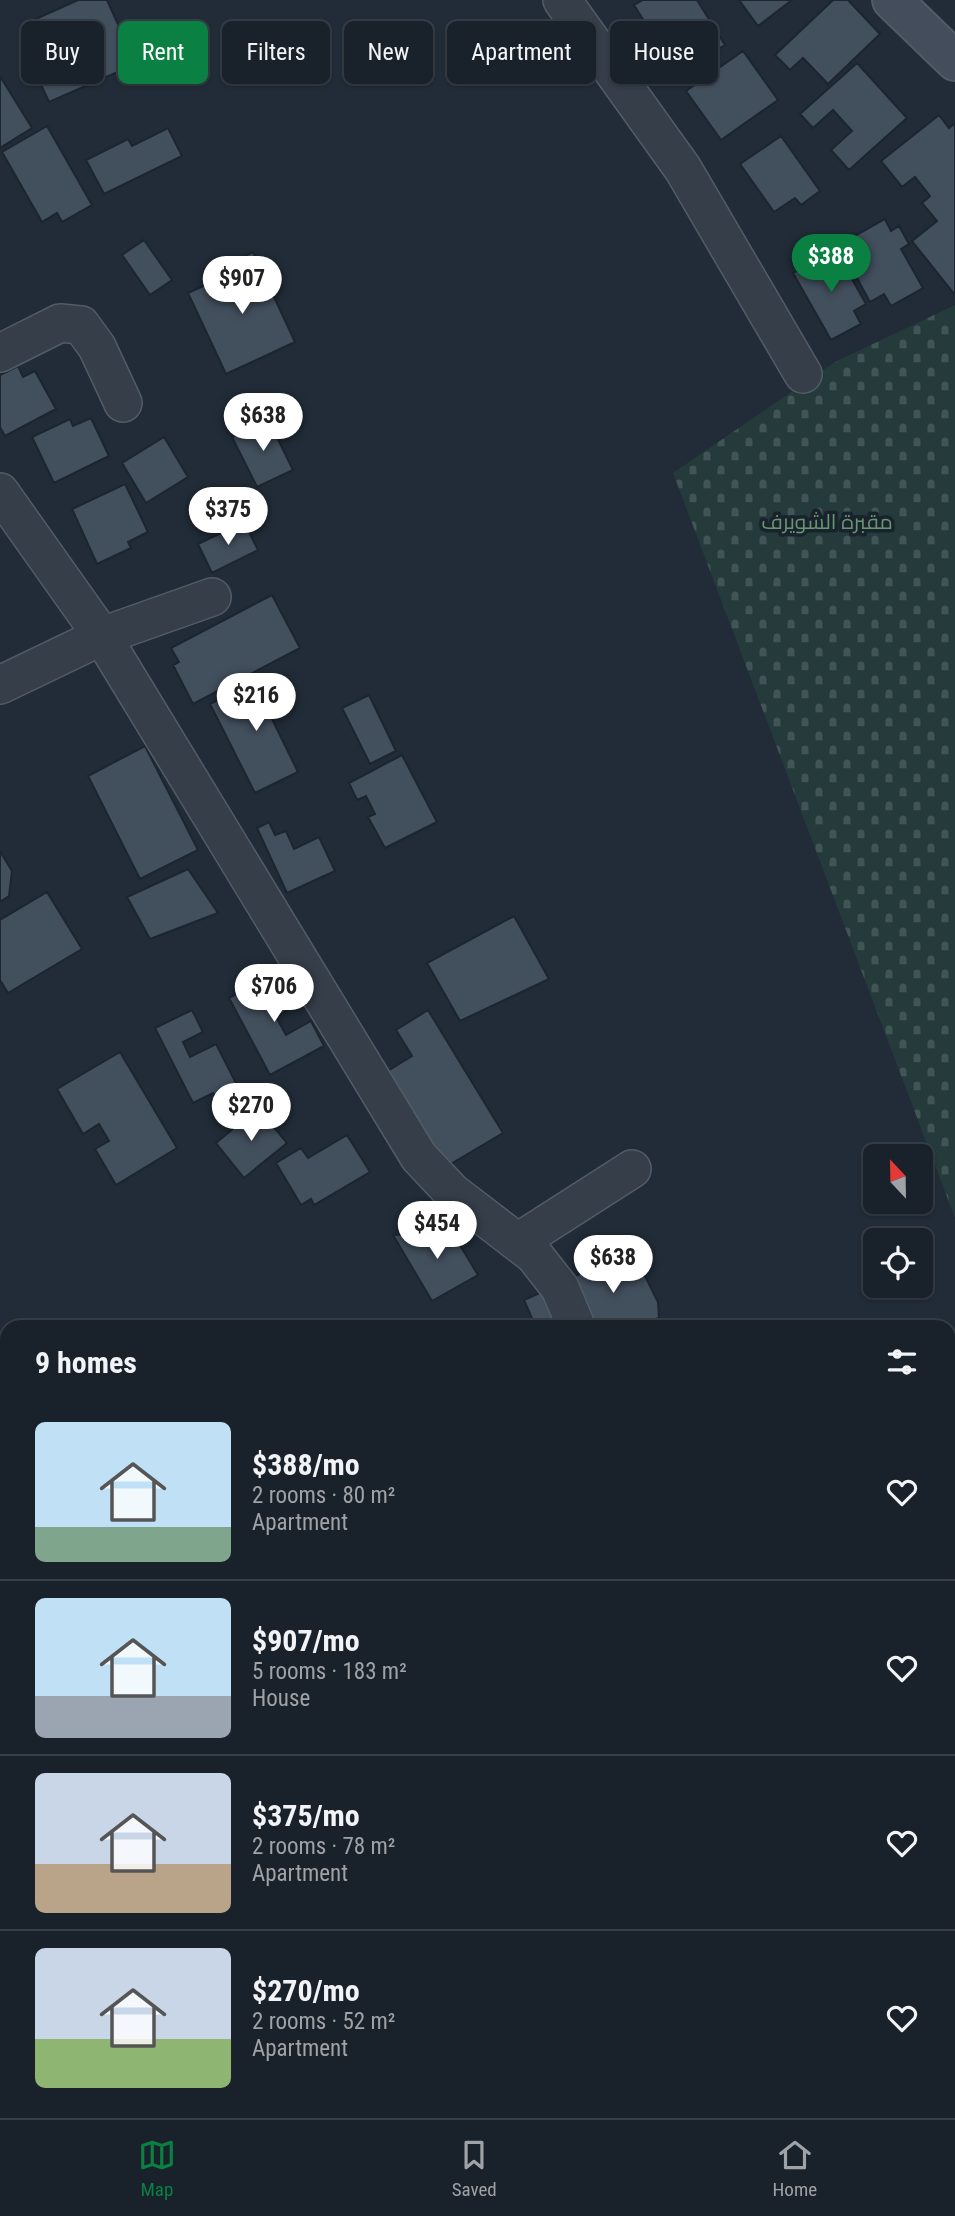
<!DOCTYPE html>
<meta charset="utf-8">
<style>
body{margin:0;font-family:"Roboto Condensed",Cairo,sans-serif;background:#262e36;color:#f1f3f6;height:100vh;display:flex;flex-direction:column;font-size:26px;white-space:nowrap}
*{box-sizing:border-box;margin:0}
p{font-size:23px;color:#9fa3a8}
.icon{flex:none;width:38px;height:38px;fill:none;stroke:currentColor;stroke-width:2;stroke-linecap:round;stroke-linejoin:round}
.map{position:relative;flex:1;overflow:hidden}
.sheet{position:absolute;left:0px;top:1320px;width:956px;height:800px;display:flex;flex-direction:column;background:#19212a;border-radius:21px 21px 0 0;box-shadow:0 2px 5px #0004,0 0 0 2px #373e47}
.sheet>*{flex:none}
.banner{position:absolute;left:21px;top:21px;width:914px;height:63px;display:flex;gap:14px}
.needle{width:46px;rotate:338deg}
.fabs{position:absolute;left:863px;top:1144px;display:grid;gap:14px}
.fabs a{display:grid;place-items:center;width:70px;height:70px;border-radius:10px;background:#19212a;box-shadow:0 2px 5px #0004,0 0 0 2px #373e47;font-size:35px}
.price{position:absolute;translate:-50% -60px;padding:0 16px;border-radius:24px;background:#fff;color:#222;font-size:23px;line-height:46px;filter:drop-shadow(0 2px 4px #0008)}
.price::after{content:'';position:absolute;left:50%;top:42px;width:21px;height:16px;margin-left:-10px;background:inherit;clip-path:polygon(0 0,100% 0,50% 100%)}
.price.selected{background:#0b8043;color:#fff}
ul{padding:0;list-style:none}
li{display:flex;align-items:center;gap:21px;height:175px;padding:0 35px}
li+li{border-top:2px solid #373e47}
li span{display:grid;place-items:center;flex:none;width:196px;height:140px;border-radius:10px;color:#555}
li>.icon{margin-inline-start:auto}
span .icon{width:84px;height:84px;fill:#fffc;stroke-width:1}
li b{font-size:30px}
h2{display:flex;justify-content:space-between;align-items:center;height:84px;padding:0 35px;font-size:30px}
.chip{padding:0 24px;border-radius:10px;background:#19212a;box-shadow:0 2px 5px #0004,0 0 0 2px #373e47;font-size:24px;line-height:63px}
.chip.selected{background:#0b8043;color:#fff}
.tabs{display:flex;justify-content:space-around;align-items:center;height:98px;border-top:2px solid #373e47;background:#19212a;font-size:19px;color:#9fa3a8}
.tabs a{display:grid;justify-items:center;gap:4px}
.tabs .selected{color:#0b8043}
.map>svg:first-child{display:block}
.cemetery{fill:url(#cemetery-stones)}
.building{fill:#424f5d;stroke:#1c2530;stroke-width:2}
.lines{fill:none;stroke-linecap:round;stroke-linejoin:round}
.street-casing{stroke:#525c67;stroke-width:40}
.secondary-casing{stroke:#525c67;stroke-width:42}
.street{stroke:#353e49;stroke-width:37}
.secondary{stroke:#434d5c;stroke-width:38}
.labels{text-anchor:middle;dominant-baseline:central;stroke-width:7;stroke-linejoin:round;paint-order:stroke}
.park-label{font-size:21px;fill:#679670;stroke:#1a232d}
</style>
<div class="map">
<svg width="955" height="2118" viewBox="0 0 955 2118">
<defs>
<pattern id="cemetery-stones" width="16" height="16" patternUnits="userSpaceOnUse" patternTransform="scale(1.75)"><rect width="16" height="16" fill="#243a3b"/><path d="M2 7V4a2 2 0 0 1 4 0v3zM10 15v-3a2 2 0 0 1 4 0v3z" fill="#415456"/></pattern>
</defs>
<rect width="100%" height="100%" fill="#212c38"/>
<path class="cemetery" d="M955 305V1218L673 473 835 362Z"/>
<path class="building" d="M78 0H107L136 64 49 102 38 78 51 72 29 22Z
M643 0H697L725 45 677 74 634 5Z
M739 0H792L758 26Z
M833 0H848L880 34 828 84 803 58 790 70 775 55Z
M743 51 778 100 721 140 686 91Z
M857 63 907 118 849 170 831 150 852 131 833 110 813 128 800 114Z
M0 76 32 128 0 148Z
M939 115 949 128 955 123V295L912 241 937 221 922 203 930 196 915 177 902 187 881 161Z
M47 126 92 205 62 222 57 213 42 222 2 152Z
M168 128 182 156 104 194 86 160 128 139 132 146Z
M781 136 820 191 801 205 795 198 774 212 740 164Z
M885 219 891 231 899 226 909 244 901 249 923 288 891 306 884 294 870 302 839 245Z
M144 240 172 280 150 295 122 255Z
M835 249 866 304 854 311 861 324 831 340 793 273Z
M253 252 295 342 226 374 188 293 234 272 230 263Z
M18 366 23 377 35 371 56 409 5 436 0 427V375Z
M91 418 109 456 54 483 32 437 70 419 73 426Z
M268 419 293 470 257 487 232 437Z
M164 437 188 477 146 503 122 463Z
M125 484 148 532 128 542 131 548 97 564 72 509Z
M244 522 258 550 212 573 198 544Z
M272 595 300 648 193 704 173 665 179 662 171 648Z
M267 675 285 710 271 717 298 772 255 793 210 704Z
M369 695 396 751 370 764 342 708Z
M145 746 198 850 140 879 88 776Z
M402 755 437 822 385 848 368 817 375 814 366 796 357 800 349 783Z
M269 822 275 835 286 831 294 849 319 837 335 871 287 893 257 828Z
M0 851 12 871 9 896 0 902Z
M188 869 218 913 150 939 127 897Z
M47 892 82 949 8 993 0 980V920Z
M514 916 549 979 460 1021 427 963Z
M279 971 297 1005 276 1017 286 1035 311 1021 324 1046 270 1075 229 998Z
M192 1010 203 1032 183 1042 190 1057 216 1044 240 1091 218 1102 213 1093 193 1103 155 1028Z
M428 1010 503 1133 444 1168 386 1072 412 1056 396 1030Z
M120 1052 177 1148 116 1185 95 1149 109 1141 99 1124 83 1134 57 1089Z
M258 1108 287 1143 244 1178 216 1143Z
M347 1135 370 1172 314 1205 311 1199 301 1205 276 1163 301 1148 308 1158Z
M452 1232 478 1275 432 1301 393 1235Z
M633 1252 658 1302 659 1318 631 1326H582L563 1281Z
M555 1286 573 1326H528L534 1323 524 1300Z
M0 1675 7 1690V1701L0 1704Z
M7 1712V1870L0 1873V1714Z
M7 1880V1955L0 1941V1884Z
M952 1983 955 1991V2004L948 2007V1985Z
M1 2007 7 2020V2060L0 2063Z
M0 2093 11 2117 9 2118H0Z
M521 2112H562L564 2118H514L513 2116Z
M897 2112H948L950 2116 899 2118Z"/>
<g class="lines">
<defs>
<path id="street" d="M562 0 683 169 803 374
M0 353 60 323 81 325 97 347 123 403
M0 492 102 636 419 1157 452 1192 534 1255 560 1288 576 1326
M0 685 102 636 212 597
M518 1242 632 1169
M948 1527 955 1523
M0 1962 7 1971
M108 2112 112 2118
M604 2115 610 2112
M57 2118 66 2112"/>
<path id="secondary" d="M892 0 955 61"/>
</defs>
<use href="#street" class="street-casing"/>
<use href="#secondary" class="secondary-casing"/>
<use href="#street" class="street"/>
<use href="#secondary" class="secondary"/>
</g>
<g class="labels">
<g class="park-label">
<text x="827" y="522">مقبرة الشويرف</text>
</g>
</g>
</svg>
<div class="fabs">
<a><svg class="needle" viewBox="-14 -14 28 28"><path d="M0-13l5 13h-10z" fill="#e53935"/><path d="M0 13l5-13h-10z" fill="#9fa3a8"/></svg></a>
<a><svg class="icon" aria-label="locate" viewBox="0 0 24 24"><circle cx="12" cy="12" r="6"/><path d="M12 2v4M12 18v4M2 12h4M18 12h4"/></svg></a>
</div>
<b class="price selected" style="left:831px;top:294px">$388</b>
<b class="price" style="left:242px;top:316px">$907</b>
<b class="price" style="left:263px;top:453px">$638</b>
<b class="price" style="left:228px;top:547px">$375</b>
<b class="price" style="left:256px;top:733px">$216</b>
<b class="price" style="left:274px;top:1024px">$706</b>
<b class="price" style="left:251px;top:1143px">$270</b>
<b class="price" style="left:437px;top:1261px">$454</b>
<b class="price" style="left:613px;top:1295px">$638</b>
<div class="banner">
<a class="chip">Buy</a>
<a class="chip selected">Rent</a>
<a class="chip">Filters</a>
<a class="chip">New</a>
<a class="chip">Apartment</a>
<a class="chip">House</a>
</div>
<section class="sheet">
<h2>9 homes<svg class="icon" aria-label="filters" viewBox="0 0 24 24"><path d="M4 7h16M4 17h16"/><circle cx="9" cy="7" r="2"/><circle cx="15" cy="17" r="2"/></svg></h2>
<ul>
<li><span style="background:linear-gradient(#bfe0f5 75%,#7fa58c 0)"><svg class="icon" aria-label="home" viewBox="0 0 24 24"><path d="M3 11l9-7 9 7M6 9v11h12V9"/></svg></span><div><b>$388/mo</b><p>2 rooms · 80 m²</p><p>Apartment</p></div><svg class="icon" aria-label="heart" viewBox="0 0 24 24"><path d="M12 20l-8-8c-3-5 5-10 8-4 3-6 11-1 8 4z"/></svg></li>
<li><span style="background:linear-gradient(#bfe0f5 70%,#9aa5b1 0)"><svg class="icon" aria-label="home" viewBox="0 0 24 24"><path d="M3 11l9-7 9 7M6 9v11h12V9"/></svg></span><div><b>$907/mo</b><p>5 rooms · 183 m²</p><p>House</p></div><svg class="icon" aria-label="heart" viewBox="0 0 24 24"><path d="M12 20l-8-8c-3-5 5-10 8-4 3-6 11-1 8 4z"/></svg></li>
<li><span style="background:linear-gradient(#c9d6e8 65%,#b9a48a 0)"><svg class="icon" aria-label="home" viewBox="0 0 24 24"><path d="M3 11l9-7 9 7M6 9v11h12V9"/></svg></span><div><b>$375/mo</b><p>2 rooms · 78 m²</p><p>Apartment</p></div><svg class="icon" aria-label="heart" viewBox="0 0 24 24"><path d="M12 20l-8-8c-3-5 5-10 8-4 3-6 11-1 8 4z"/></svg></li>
<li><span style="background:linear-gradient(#c9d6e8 65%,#8fb573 0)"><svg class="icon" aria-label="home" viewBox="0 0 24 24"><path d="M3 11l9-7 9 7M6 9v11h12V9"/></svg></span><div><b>$270/mo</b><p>2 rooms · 52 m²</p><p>Apartment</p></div><svg class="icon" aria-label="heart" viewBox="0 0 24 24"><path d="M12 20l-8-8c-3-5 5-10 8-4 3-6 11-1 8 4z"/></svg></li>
</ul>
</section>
</div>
<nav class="tabs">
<a class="selected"><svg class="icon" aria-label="map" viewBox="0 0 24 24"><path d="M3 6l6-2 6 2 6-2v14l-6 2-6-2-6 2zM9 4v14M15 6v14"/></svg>Map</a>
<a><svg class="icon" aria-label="saved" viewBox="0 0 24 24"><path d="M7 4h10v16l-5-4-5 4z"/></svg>Saved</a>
<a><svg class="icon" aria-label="home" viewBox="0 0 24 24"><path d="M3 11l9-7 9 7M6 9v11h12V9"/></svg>Home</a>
</nav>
